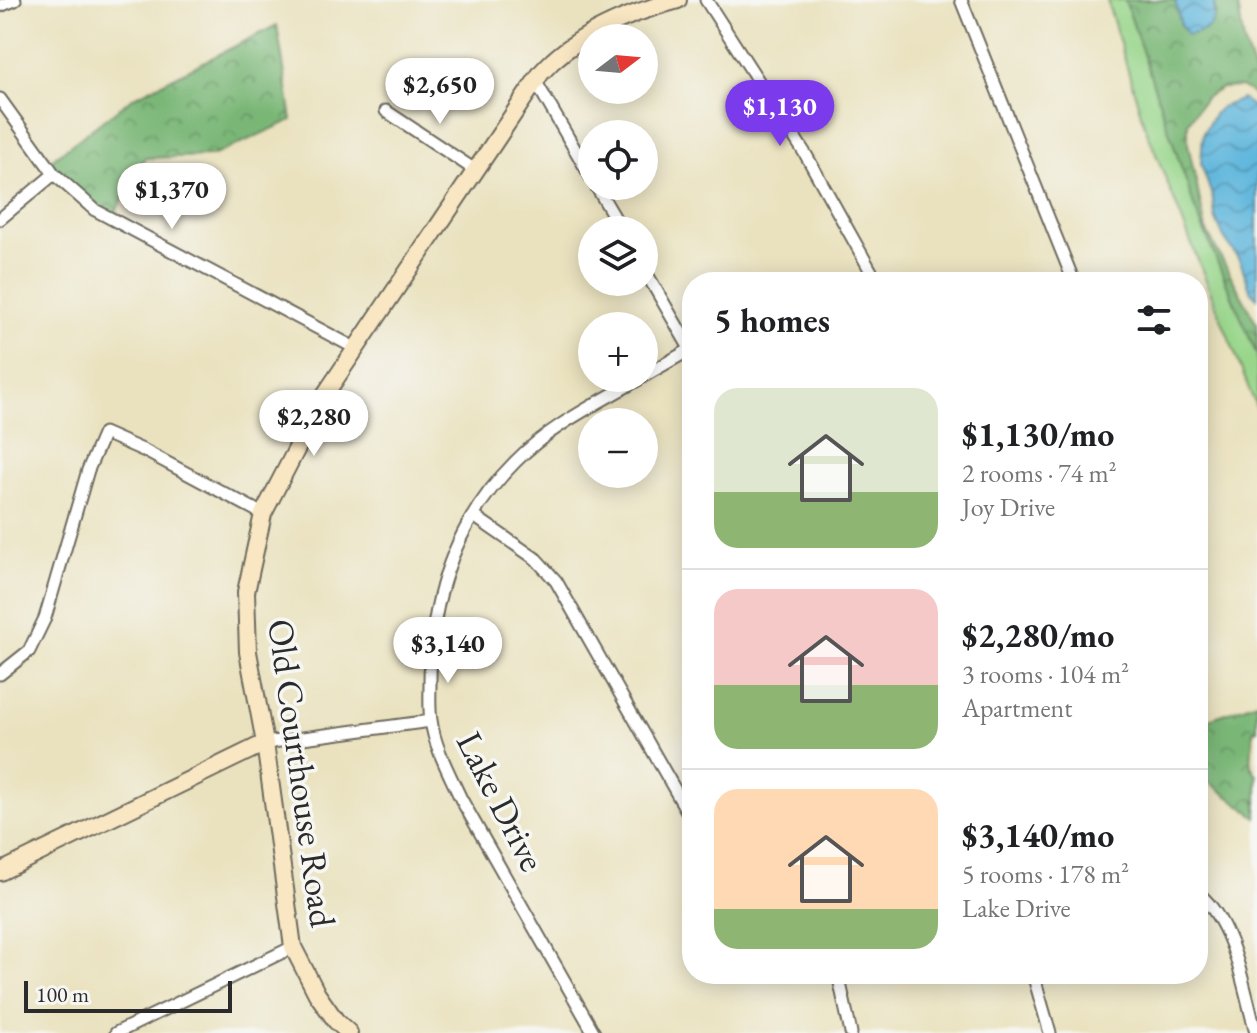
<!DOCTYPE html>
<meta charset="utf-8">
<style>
body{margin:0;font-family:"EB Garamond",serif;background:#f6f6f6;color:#202124;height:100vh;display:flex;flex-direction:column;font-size:30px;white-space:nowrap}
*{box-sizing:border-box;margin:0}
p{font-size:26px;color:#757577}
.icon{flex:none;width:44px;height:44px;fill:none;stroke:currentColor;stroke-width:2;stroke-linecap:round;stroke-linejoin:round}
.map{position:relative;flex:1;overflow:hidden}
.drawer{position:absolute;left:682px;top:272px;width:526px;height:712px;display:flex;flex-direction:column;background:#fff;border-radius:32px;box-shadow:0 4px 20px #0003}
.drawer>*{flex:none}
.needle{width:52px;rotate:74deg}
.tools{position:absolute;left:578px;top:24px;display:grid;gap:16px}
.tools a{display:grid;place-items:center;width:80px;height:80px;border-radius:50%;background:#fff;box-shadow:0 4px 20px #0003;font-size:40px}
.scale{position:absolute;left:24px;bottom:20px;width:208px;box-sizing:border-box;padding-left:8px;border:4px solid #2b2b2b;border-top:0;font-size:22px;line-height:28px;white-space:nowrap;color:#2b2b2b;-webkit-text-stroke:6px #f6f6f2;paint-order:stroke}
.price{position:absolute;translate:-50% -68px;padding:0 18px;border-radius:28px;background:#fff;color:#222;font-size:26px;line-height:52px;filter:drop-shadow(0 2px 4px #0008)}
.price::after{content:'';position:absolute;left:50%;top:48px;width:24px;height:18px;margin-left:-12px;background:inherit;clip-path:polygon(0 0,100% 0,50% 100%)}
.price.current{background:#7c3aed;color:#fff}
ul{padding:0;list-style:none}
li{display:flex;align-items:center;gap:24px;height:200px;padding:0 32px}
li+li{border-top:2px solid #e0e0e0}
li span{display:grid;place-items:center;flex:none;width:224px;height:160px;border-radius:24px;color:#555}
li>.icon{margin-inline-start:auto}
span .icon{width:96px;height:96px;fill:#fffc;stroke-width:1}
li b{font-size:34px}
h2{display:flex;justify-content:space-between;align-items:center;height:96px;padding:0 32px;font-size:34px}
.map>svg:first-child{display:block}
.grass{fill:#99d68b;stroke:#62805b;stroke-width:2}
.forest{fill:url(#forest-crowns);stroke:#527151;stroke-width:2}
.water{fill:url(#water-waves);stroke:#467184;stroke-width:2}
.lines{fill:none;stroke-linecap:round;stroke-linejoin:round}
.street-casing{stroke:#6e6b5f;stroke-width:15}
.secondary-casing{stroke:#6e6b5f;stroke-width:20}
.street{stroke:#fff;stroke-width:11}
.secondary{stroke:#f9e7c3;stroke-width:16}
.labels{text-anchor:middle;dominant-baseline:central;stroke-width:7;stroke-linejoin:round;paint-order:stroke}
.street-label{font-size:36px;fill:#2b2b2b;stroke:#f6f6f2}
</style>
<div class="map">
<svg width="1257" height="1033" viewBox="0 0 1257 1033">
<defs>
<pattern id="forest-crowns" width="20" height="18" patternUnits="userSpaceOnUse" patternTransform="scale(2)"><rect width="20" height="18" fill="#7ab777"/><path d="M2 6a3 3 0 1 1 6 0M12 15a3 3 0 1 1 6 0" fill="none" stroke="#649562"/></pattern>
<pattern id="water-waves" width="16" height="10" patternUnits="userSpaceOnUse" patternTransform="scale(2)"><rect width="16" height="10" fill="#61b7dd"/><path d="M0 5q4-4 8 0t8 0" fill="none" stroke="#5095b3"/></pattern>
</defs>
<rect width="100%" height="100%" fill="#f6f6f2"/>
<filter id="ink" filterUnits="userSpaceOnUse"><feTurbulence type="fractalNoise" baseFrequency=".0125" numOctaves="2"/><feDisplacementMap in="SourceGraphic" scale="16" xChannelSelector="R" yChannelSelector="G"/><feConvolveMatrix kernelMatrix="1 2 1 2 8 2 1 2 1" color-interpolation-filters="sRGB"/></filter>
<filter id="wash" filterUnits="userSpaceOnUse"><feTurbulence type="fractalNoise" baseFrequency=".006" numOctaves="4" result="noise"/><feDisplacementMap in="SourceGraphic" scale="32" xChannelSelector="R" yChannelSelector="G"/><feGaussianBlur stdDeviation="1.8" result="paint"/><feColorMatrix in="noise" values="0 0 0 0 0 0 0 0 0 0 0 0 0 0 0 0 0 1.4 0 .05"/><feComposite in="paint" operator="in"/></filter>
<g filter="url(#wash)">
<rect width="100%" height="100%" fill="#eae2bf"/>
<path class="grass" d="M1107 0H1125L1196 211 1257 355V409L1144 124Z"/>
<path class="forest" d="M1125 0H1175L1181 26 1198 31 1206 30 1216 14 1213 0H1237L1244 42 1257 82V97L1241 87 1222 88 1205 98 1188 123V144L1206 230 1257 324V355L1196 211Z
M277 25 292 120 212 156 145 158 112 219 46 164 134 97Z
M1257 702V729L1253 731 1251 766 1257 775V817L1198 774V723Z"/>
<path class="water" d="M1175 0H1213C1218 23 1210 31 1188 35L1181 26Z
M1242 99 1257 109V298L1251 292 1240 261 1224 238 1215 217 1213 199 1201 164 1203 133 1215 113 1221 107Z"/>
</g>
<g filter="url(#ink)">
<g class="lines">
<defs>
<path id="street" d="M706 0 806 155 877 282
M961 0 1074 282
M0 6 15 0
M536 82 592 179
M0 99 54 174 95 210 355 348
M386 111 475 170
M596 186 622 230
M0 219 54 174
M644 269 692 352
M644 376 691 349
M474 516 536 559 556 581 692 820
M0 674 29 651 45 618 88 470 104 433 145 451 263 514
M265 743 431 721
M1198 893C1235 924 1243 987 1256 1033
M838 974 851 1033
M1033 974 1050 1033
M116 1033 293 947
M594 1033 461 799C450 775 434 746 431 720 429 708 430 695 430 683 430 599 454 523 515 462 550 426 598 403 641 378"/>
<path id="secondary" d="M0 872 265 743
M349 1033 336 1021 317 994 293 947 265 743 248 652 246 592 263 514 324 396 541 73C575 34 629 13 678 0"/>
</defs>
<use href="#street" class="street-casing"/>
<use href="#secondary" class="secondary-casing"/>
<use href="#street" class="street"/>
<use href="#secondary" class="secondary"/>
</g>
</g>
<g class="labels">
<g class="street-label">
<text transform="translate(302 773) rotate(82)">Old Courthouse Road</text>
<text transform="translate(501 801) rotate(63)">Lake Drive</text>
</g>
</g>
</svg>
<div class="tools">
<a><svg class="needle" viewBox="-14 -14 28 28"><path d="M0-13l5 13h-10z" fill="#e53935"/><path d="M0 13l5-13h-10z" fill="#757577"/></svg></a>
<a><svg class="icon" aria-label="locate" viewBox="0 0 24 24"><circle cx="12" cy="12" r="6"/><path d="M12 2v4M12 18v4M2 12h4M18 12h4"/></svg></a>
<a><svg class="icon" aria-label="layers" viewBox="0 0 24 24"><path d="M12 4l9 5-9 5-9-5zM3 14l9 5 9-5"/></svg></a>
<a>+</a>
<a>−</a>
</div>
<div class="scale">100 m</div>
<b class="price" style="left:440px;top:126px">$2,650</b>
<b class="price current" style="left:780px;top:148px">$1,130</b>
<b class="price" style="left:172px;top:231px">$1,370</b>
<b class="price" style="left:314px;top:458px">$2,280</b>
<b class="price" style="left:448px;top:685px">$3,140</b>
<section class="drawer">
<h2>5 homes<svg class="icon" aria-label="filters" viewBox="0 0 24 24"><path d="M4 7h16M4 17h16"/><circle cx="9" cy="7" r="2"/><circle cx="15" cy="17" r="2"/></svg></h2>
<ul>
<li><span style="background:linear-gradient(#dfe7d0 65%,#8fb573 0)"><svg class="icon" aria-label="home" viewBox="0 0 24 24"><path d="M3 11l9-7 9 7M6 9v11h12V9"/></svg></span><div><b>$1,130/mo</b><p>2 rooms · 74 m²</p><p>Joy Drive</p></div></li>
<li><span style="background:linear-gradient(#f6c9c9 60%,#8fb573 0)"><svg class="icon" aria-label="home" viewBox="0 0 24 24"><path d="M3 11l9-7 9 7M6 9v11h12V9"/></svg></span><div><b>$2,280/mo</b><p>3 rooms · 104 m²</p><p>Apartment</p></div></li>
<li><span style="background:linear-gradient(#ffd9b3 75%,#8fb573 0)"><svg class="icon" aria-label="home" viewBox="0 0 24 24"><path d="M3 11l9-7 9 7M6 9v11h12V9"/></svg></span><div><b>$3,140/mo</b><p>5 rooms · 178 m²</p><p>Lake Drive</p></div></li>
</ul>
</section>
</div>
